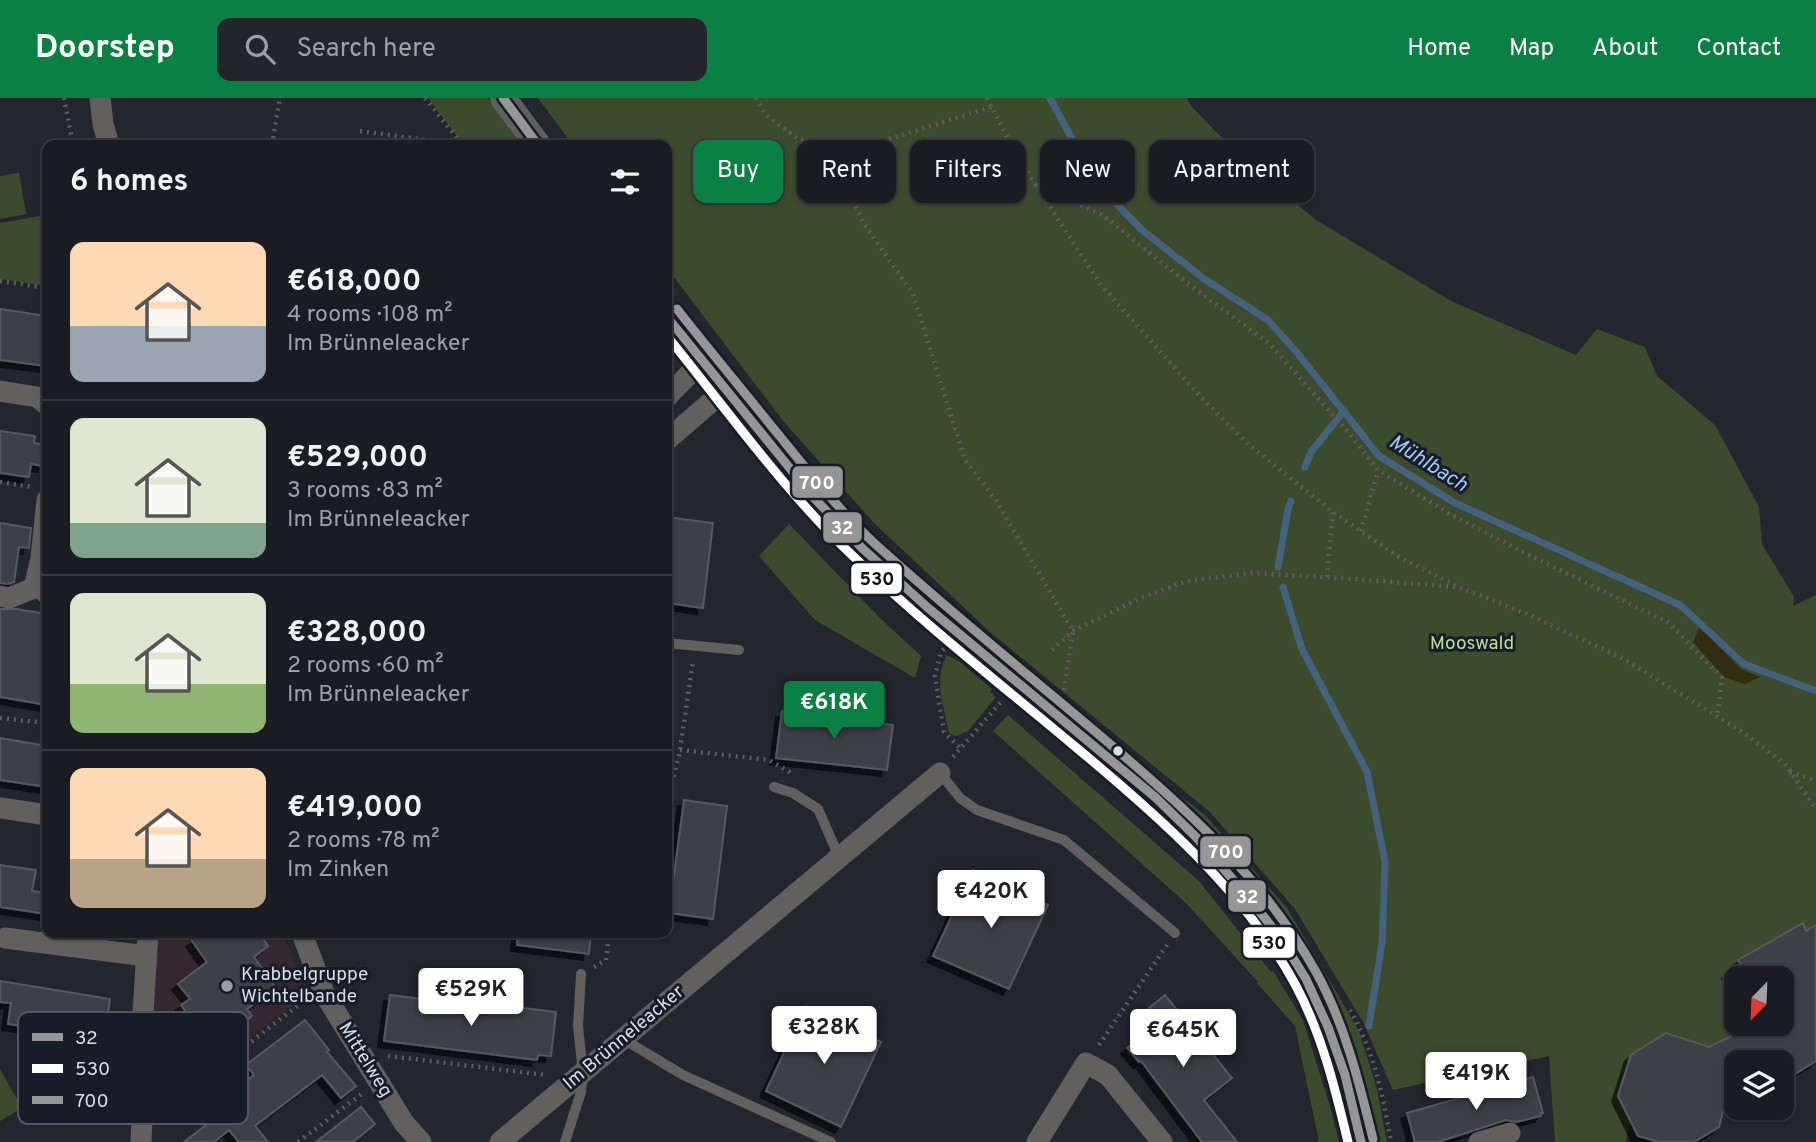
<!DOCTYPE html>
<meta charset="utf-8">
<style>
body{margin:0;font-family:Overpass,sans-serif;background:#23252a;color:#f1f3f6;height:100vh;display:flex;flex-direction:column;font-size:26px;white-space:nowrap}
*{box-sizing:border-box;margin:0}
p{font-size:23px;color:#9fa1a5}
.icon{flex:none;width:38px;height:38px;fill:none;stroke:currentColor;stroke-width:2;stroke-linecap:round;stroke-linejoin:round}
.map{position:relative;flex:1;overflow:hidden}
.side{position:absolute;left:42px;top:42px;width:630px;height:798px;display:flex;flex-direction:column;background:#1a1c22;border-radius:14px;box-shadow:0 2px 5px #0004,0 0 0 2px #383a40}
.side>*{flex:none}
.top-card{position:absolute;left:693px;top:42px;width:665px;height:63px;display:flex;gap:14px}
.needle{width:46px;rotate:203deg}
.buttons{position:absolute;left:1724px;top:868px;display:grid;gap:14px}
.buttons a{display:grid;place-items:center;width:70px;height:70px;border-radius:14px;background:#1a1c22;box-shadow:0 2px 5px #0004,0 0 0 2px #383a40;font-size:35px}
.price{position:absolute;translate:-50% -60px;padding:0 16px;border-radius:7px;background:#fff;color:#222;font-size:23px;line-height:46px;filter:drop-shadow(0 2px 4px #0008)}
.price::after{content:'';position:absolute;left:50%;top:42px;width:21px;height:16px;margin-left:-10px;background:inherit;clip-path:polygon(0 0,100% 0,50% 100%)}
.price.on{background:#0b8043;color:#fff}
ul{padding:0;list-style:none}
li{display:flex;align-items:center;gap:21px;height:175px;padding:0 28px}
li+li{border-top:2px solid #383a40}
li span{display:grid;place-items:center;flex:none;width:196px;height:140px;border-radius:14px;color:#555}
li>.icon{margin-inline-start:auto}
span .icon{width:84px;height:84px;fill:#fffc;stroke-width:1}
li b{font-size:30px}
h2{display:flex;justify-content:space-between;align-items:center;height:84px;padding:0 28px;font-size:30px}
.tag{padding:0 24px;border-radius:14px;background:#1a1c22;box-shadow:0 2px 5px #0004,0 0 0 2px #383a40;font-size:24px;line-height:63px}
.tag.on{background:#0b8043;color:#fff}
header{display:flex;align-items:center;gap:42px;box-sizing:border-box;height:98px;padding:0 35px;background:#0b8043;color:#fff}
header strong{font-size:33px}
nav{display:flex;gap:38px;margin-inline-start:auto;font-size:24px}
.search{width:490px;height:63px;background:#23252a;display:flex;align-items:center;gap:18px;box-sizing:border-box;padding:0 24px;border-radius:14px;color:#9fa1a5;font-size:26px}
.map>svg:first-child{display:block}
.education{fill:#35272f}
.green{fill:#3d4b2d}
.sand{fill:#322b10}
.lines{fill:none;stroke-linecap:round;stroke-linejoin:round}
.stream{stroke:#436280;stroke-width:7}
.building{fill:#3d4047;stroke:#575a60;stroke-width:2;filter:url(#shadow)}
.path{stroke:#5e5d60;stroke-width:4.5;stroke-dasharray:2 5;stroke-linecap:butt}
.service{stroke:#61605f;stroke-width:10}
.minor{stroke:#61605f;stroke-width:21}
.tertiary{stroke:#61605f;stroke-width:26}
.bus-1-casing{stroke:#161c28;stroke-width:14}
.bus-2-casing{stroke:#161c28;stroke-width:14}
.bus-3-casing{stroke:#161c28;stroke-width:14}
.bus-1{stroke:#979696;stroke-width:9}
.bus-2{stroke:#fff;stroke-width:9}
.bus-3{stroke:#979696;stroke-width:9}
.bus-dot{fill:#d8dde6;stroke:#161c28;stroke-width:2.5}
.poi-dot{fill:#999da6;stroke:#161c28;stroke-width:2.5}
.labels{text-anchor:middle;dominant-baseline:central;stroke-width:6;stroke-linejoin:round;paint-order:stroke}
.park-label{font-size:19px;fill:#bddc99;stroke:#161c28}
.poi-label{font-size:19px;fill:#d8dde6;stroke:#161c28;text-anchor:start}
.street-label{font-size:19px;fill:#d8dde6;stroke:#161c28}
.water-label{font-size:21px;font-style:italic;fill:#9dcaf4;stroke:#161c28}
.key{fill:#161c28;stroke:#505661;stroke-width:2}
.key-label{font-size:19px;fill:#d8dde6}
.line-badge{stroke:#161c28;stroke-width:2.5}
.badge-label{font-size:19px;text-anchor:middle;font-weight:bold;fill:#fff}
.pale-badge-label{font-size:19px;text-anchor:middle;font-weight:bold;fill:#111}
</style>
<header>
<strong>Doorstep</strong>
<div class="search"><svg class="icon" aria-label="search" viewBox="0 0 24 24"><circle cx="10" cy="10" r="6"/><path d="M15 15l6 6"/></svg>Search here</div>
<nav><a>Home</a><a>Map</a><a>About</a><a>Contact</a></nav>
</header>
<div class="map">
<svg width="1816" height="1044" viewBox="0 0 1816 1044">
<defs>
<filter id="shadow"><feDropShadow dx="-6" dy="6" stdDeviation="0" flood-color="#0009"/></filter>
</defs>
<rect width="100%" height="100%" fill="#23262e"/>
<path class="education" d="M158 835H283L306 897 161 1009 147 995Z"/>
<path class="green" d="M428 0H488L522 47H464Z
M538 0H1187L1192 9 1243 62 1316 122 1451 203 1576 257 1597 231 1645 249 1657 278 1715 327 1759 409 1762 446 1794 499 1793 508 1816 497V827L1806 833 1803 825 1738 862 1742 869 1720 880 1736 909V926H1745L1748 930 1709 949 1666 935 1631 957 1618 998 1631 1025 1625 1044H1555L1549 958 1393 992 1363 924 1295 811 1210 714 990 534 874 425 784 324 667 170V47H573Z
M19 75 26 116 0 121V78Z
M47 85V188L0 181V125L46 117 41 86Z
M789 426 879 519 921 558 915 580 815 522 759 458Z
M947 557 959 563 992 591 990 594 996 599 968 633 956 638 949 635C944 609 933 581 947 557Z
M1008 617 1199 783 1271 874 1273 873 1303 922 1330 1008 1339 1044H1319L1295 928 1257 885 1259 882 1257 883 1187 806 993 633Z
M1175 694 1205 717 1287 810 1359 933 1377 991 1387 1044H1371L1356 967 1316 878 1171 700Z
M0 971 22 1010 0 1023Z"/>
<path class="sand" d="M1699 529 1741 571 1760 579 1745 586 1724 579 1693 544Z"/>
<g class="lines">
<path class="stream" d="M1050 0 1096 85 1142 132 1203 180 1268 222 1299 257 1379 358 1455 405 1680 507 1744 566 1816 593
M1305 369 1311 354 1344 313
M1278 469 1288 411 1291 403
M1283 489 1302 551 1367 674 1385 764 1382 845 1369 928"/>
</g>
<path class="building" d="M0 211 47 218V268L0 262Z
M0 333 35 338 34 345 47 347 44 368 31 366 29 379 0 375Z
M667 419 713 425 703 510 667 505Z
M0 425 31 430 29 450 19 449 14 484 8 486 0 485Z
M0 511H16L47 516V607L0 599Z
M782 613 893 627 887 672 776 660Z
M0 640 47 648V689L0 682Z
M684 702 727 708 713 821 669 815Z
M0 767 36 772 32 793 47 795V816L0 809Z
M973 772 1048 807 1009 891 933 858Z
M1803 825 1806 833 1816 827V963L1782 984V964H1736V989L1730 987 1719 1029 1694 1044H1659L1638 1038 1618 998 1631 957 1666 935 1709 949 1757 926H1782V880H1750L1738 862Z
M204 835H259L268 848 254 859 276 890 247 911 252 918 221 941 214 931 204 938 181 907 190 901 178 886 207 864 192 843Z
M518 835H591L589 856 517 847Z
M0 883 110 901 104 941 8 926 11 905 0 904Z
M390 897 501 911V907L556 914 551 958 538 957 537 962 384 943Z
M1165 897 1232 980 1204 1002 1237 1044H1202L1141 963 1139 964 1127 950 1153 930 1142 916Z
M806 908 881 944 841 1029 766 993Z
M305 922 329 952 327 954 356 988 341 1000 322 977 255 1028 268 1044H239L229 1032 214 1044H184L218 1018 212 1009 254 977 246 967Z
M1533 979 1543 1015H1541V1018L1516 1024 1506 1022 1438 1044H1415L1407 1015Z
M361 1009 375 1026 353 1044H316Z"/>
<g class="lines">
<path class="path" d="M64 0 73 47
M425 0 463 47
M756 0 765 16 798 41 830 51 855 52 991 9
M987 0 1018 60 1101 187 1200 298 1248 346 1333 414 1397 458 1461 490 1527 516 1624 561 1744 635 1785 666 1816 711
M360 33 463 47
M272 47 280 0
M830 51 864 126 913 196 965 362 995 401 1073 533 1064 592
M1036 87 1104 118 1196 192 1269 245 1349 335 1378 372 1448 415 1531 458 1669 525 1722 580 1717 619
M0 183 47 190
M0 384 33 389
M1361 433 1378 372
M1327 479 1333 414
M944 551 941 554 935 578 944 634 960 650
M1052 552 1073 533 1141 500 1187 483 1252 475 1327 479 1457 489
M0 620 47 625
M680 652 769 662 791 675
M953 659 1001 604
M1790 674 1816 683
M667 682 674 677 680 652 693 563
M667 727 674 728
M594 869 606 862 609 835
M1350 912C1374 953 1383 998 1391 1044
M1099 947 1167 847
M388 958 546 977
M163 1012 305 902
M298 1044 363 995"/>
<path class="service" d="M34 490 47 504
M667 545 739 552
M940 675 960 700 977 712 1064 742 1175 835
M774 689 793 695 818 711 839 759
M623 941 683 977 831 1044
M565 1044 581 994 583 975 578 928 581 876"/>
<path class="minor" d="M100 0 103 26 109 47
M0 293 37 299 47 307
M667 299 703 262
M667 342 726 291
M0 498 9 500 34 490 41 460 47 402
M0 710 47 717
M302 835 324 895 404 1025 421 1044
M5 840 146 858
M141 1044 142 1019 138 995 148 835
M500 1044 940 675
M1037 1044 1086 965 1108 977 1162 1044
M1479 1044 1510 1035"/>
<path class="tertiary" d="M503 0 538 47
M667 219 814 400 862 450 927 509 1155 699 1195 738 1243 793 1280 839 1306 881 1328 929 1345 977 1361 1044"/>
<defs>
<path id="bus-1" d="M503 0 538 47
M667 219 814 400 862 450 927 509 1155 699 1195 738 1243 793 1280 839 1306 881 1328 929 1345 977 1361 1044"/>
<path id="bus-2" d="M667 238C728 313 785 394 855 460 924 526 999 585 1072 646 1154 714 1243 791 1295 886 1322 936 1335 990 1348 1044"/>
<path id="bus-3" d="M677 211C710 253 744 294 778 336 808 373 838 411 873 444 940 505 1010 562 1079 620 1168 694 1259 772 1316 874 1345 926 1359 984 1373 1041"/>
</defs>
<use href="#bus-1" class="bus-1-casing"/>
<use href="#bus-2" class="bus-2-casing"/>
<use href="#bus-3" class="bus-3-casing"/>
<use href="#bus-1" class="bus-1"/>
<use href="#bus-2" class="bus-2"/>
<use href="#bus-3" class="bus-3"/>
</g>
<circle class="bus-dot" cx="1118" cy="653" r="6"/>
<circle class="poi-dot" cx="227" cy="888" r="7"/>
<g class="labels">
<g class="park-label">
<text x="1472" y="546">Mooswald</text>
</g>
<g class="poi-label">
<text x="241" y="877">Krabbelgruppe<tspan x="241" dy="22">Wichtelbande</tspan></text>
</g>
<g class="street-label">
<text transform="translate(624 940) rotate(-40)">Im Brünneleacker</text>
<text transform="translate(365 962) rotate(58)">Mittelweg</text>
</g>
<g class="water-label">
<text transform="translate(1428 366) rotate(32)">Mühlbach</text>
</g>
</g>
<rect x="18" y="914" width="230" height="112" rx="10" class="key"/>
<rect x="32" y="935" width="31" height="8" fill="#979696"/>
<rect x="32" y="966" width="31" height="9" fill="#fff"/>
<rect x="32" y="998" width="31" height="8" fill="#979696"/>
<g class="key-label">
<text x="75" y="946">32</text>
<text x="75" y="977">530</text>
<text x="75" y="1009">700</text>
</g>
<g class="line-badge">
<rect x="791" y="367" width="53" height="34" rx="7" fill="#979696"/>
<rect x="822" y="413" width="41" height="33" rx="7" fill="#979696"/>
<rect x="850" y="464" width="53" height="33" rx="7" fill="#fff"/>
<rect x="1199" y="737" width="53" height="33" rx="7" fill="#979696"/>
<rect x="1227" y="781" width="40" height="34" rx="7" fill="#979696"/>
<rect x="1242" y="828" width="54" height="33" rx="7" fill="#fff"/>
</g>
<g class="badge-label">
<text x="817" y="391">700</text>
<text x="842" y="436">32</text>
<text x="1226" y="760">700</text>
<text x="1247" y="805">32</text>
</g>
<g class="pale-badge-label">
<text x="877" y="487">530</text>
<text x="1269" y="851">530</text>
</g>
</svg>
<div class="buttons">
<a><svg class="needle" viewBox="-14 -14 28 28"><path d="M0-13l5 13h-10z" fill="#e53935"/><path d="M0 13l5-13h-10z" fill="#9fa1a5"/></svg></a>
<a><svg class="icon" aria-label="layers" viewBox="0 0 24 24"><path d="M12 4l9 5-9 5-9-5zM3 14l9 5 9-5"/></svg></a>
</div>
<b class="price on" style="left:834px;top:643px">€618K</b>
<b class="price" style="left:991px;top:832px">€420K</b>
<b class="price" style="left:471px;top:930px">€529K</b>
<b class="price" style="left:824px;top:968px">€328K</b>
<b class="price" style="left:1183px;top:971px">€645K</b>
<b class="price" style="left:1476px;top:1014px">€419K</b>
<div class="top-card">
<a class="tag on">Buy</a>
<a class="tag">Rent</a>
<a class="tag">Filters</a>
<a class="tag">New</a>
<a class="tag">Apartment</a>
</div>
<section class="side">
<h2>6 homes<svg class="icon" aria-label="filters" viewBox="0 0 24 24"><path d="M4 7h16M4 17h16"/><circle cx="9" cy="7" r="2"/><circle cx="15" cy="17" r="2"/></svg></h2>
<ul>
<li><span style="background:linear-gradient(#ffd9b3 60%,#9aa5b1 0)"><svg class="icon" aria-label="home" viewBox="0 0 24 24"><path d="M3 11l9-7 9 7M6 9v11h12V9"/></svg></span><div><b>€618,000</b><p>4 rooms · 108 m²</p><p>Im Brünneleacker</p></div></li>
<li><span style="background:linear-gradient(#dfe7d0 75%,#7fa58c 0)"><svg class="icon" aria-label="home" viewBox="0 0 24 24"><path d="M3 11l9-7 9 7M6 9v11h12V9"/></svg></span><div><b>€529,000</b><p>3 rooms · 83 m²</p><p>Im Brünneleacker</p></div></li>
<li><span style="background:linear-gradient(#dfe7d0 65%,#8fb573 0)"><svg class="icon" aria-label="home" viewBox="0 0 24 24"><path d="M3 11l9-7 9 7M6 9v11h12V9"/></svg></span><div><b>€328,000</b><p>2 rooms · 60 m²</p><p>Im Brünneleacker</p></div></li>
<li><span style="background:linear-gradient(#ffd9b3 65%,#b9a48a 0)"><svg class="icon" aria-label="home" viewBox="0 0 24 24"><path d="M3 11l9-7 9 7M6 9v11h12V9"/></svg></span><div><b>€419,000</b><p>2 rooms · 78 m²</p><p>Im Zinken</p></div></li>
</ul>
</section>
</div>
